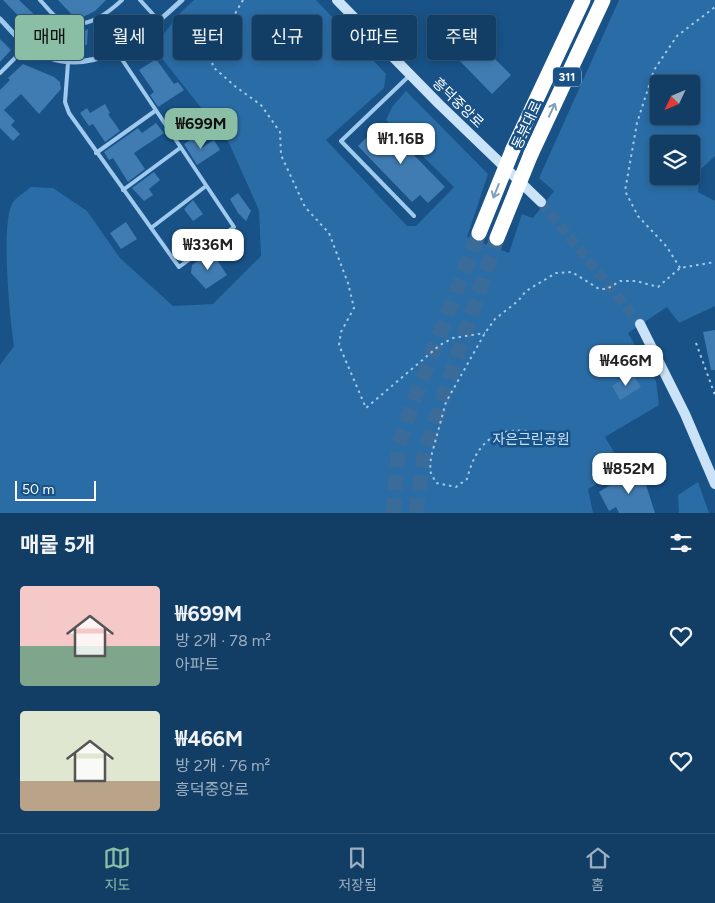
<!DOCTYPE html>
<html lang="ko">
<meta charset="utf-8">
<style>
body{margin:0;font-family:Figtree,"Noto Sans KR",sans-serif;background:#1b456b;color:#f1f3f6;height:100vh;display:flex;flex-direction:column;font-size:19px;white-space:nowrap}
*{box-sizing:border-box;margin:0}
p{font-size:16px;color:#9caebf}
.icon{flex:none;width:28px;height:28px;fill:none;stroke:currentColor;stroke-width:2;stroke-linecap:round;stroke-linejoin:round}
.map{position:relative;height:513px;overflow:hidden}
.side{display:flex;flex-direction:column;background:#123e65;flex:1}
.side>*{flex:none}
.hud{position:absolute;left:15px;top:15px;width:685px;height:45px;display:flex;gap:10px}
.needle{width:32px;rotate:226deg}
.controls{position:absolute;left:650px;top:75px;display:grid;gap:10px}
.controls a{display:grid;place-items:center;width:50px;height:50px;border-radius:5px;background:#123e65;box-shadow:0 2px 8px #0003,0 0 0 1px #315779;font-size:25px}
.scale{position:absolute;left:15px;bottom:12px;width:81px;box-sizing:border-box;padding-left:5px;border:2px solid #fff;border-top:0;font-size:14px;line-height:18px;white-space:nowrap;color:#fff;-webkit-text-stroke:4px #185287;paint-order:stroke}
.price{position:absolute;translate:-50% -42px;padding:0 11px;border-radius:10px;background:#fff;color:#222;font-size:16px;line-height:32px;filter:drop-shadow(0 1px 2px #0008)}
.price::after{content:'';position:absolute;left:50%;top:30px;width:15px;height:11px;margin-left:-8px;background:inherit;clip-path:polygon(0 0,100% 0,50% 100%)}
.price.current{background:#8abfa5;color:#111}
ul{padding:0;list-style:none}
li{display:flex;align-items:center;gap:15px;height:125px;padding:0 20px}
li span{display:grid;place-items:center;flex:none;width:140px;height:100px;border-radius:5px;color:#555}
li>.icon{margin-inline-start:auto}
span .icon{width:60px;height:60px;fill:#fffc;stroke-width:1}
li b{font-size:21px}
h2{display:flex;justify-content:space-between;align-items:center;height:60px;padding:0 20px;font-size:21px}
.tag{padding:0 18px;border-radius:5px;background:#123e65;box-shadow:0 2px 8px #0003,0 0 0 1px #315779;font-size:18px;line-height:45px}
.tag.current{background:#8abfa5;color:#111}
.dock{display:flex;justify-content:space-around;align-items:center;height:70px;border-top:1px solid #315779;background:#123e65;font-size:14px;color:#9caebf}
.dock a{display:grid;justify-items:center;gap:2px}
.dock .current{color:#8abfa5}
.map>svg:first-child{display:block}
.green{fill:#2a6ca5;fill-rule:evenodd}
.building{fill:#407cb1}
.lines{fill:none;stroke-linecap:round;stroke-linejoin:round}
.secondary-tunnel{stroke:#3b6c99;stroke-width:10;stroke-dasharray:10 5;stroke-linecap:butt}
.highway-tunnel{stroke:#3b6c99;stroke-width:15;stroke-dasharray:15 8;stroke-linecap:butt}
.path{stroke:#9fc9ed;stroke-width:2;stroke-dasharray:2.5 4;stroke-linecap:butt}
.lane{stroke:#9fc9ed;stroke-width:4}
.street{stroke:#9fc9ed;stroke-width:5}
.secondary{stroke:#cbe3f9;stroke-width:10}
.highway{stroke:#fff;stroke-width:15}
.highway-bridge{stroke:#fff;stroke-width:15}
.oneway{stroke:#80a0bd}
.labels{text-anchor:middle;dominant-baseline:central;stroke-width:5;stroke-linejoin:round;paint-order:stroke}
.shield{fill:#185287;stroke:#bacbdb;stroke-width:1}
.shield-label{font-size:12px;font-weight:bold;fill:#fff}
.street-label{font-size:14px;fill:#fff;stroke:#185287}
.park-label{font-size:14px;fill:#c4e1fa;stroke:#185287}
</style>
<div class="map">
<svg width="715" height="513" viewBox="0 0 715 513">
<rect width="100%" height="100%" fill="#185287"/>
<path class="green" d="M194 0H316L386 74 384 88 326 140 407 226H416L454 187 386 120 392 107 406 91 488 174 467 237 509 253 522 214 533 218 554 191 539 178 619 0H715V156L700 170 698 192 715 201V306L679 323 667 307 628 333 656 381 659 405 605 437 624 469 588 489 593 513H0V365L14 346C10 319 0 223 13 202 18 196 25 192 31 187L53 188 87 211 120 258 173 306 213 304 261 256 259 210 229 143 153 47 181 12ZM659 84H691V116H659ZM659 144H691V176H659Z
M698 482 709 513H679L678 495Z"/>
<path class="building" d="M3 0H19L42 22 58 29 79 31 75 35 88 29 87 45 52 42 36 34Z
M58 0H106L95 11 77 20Z
M117 16 125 34 102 45 97 33 110 34 104 22Z
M0 39 11 50 0 62Z
M475 39 511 75 492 94 457 58Z
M156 59 174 84 178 82 184 90 158 107 150 95 154 92 139 70Z
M23 64 54 77 60 82 61 89 39 114 21 94 4 110 15 121 11 125 20 134 13 141 0 128V90L10 80 8 78Z
M105 104 110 113 108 114 120 131 105 142 93 124 89 126 80 113 87 108 90 113Z
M382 122 445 187 428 203 420 195 412 202 358 146Z
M156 123 164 133 134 153 145 169 128 182 113 158 109 160 104 152 138 128 142 133Z
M195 137 201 148 214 140 220 150 197 165 184 144Z
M154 172 160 180 149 189 153 195 144 201 132 188Z
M238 193 251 211 246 221 238 213 230 199Z
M193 200 203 214 193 221 184 209Z
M126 222 137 239 121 249 110 233Z
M211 251 227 275 206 289 191 273 192 265Z
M715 330V370H711L703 332Z
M632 373 641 387 620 400 612 386Z
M640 466 655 513H619L616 507 609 511 599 492Z"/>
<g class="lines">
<path class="secondary-tunnel" d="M541 202 640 324"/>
<path class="highway-tunnel" d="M393 513 399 445 411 408 479 233
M416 513 424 455 497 238"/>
<path class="path" d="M243 0 211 55 213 67 236 87 261 105 280 132 281 155 305 207 329 233 348 283 354 308 341 332 339 345 366 408 440 345 453 338 485 333
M680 268 667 247 638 216 625 191 637 123 654 70 677 36 715 7
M696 343 715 395
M527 431C492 427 475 447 467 479L456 487 436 483 430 471 431 457 446 402 485 333 495 319 518 301 526 291 556 273 572 272 599 289H607L620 281H636L658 287 680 268 715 262"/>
<path class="lane" d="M40 0C46 6 52 15 59 19 82 33 106 15 122 0
M140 0 159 21
M68 63 65 102 69 113 179 267 234 227 117 52
M0 73 27 46
M409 76 341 141 414 216
M96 153 155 111
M123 190 180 148
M151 228 206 186"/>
<path class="street" d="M0 19C9 28 17 39 27 46 86 88 140 39 182 0"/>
<path class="secondary" d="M337 0 439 104 541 202
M640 324 685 414 715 484"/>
<path class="highway" d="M513 149 583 0
M531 154 603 0"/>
<path class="highway-bridge" d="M479 233 513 149
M497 238 531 154"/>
</g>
<defs><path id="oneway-shaft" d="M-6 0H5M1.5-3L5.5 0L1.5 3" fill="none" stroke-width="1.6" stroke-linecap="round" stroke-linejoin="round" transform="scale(1.25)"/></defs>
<g class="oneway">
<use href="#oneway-shaft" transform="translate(552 110) rotate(-65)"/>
<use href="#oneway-shaft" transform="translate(496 191) rotate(112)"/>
</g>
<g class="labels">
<rect class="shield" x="553" y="67.5" width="28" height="19" rx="4"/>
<g class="shield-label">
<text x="567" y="77">311</text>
</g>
<g class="street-label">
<text transform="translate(458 103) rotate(44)">흥덕중앙로</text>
<text transform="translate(527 125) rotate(-65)">동부대로</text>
</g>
<g class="park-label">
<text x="531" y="439">자은근린공원</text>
</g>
</g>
</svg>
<div class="controls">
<a><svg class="needle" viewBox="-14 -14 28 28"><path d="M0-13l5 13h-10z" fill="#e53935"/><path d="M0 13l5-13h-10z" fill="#9caebf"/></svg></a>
<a><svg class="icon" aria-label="layers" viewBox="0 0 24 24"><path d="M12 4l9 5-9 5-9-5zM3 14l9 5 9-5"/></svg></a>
</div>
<div class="scale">50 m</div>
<b class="price current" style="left:201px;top:150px">₩699M</b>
<b class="price" style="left:401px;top:165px">₩1.16B</b>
<b class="price" style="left:208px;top:271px">₩336M</b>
<b class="price" style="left:626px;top:387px">₩466M</b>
<b class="price" style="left:629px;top:495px">₩852M</b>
<div class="hud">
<a class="tag current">매매</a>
<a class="tag">월세</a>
<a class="tag">필터</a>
<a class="tag">신규</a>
<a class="tag">아파트</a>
<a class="tag">주택</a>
</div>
</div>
<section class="side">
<h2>매물 5개<svg class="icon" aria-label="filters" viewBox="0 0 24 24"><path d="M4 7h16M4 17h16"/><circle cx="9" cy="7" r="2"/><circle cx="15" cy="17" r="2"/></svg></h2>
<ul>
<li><span style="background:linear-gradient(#f6c9c9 60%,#7fa58c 0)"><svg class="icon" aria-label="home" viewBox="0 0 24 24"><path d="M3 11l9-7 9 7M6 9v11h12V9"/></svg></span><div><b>₩699M</b><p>방 2개 · 78 m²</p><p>아파트</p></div><svg class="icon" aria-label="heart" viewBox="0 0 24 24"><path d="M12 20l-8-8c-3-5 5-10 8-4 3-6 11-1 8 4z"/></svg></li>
<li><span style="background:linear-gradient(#dfe7d0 70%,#b9a48a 0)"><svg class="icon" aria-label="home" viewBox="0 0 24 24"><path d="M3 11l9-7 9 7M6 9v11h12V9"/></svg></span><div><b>₩466M</b><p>방 2개 · 76 m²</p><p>흥덕중앙로</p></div><svg class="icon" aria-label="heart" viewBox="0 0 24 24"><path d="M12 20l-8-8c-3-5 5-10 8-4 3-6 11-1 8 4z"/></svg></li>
</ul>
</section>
<nav class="dock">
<a class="current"><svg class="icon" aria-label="map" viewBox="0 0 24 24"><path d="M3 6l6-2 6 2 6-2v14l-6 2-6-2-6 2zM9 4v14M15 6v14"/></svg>지도</a>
<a><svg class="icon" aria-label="saved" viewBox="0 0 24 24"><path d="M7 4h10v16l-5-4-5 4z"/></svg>저장됨</a>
<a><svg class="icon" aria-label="home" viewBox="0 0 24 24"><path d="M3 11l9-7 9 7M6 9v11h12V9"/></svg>홈</a>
</nav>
